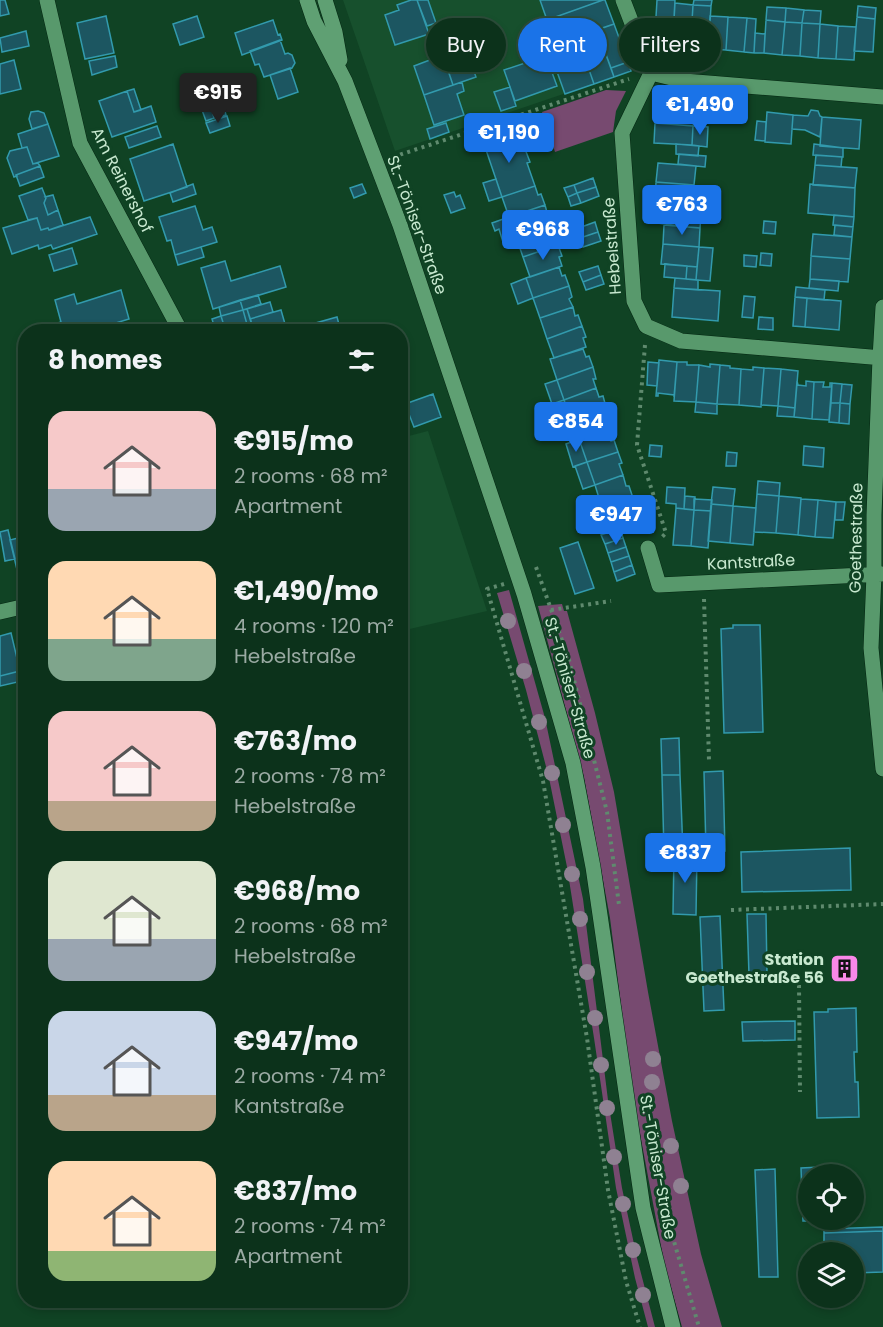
<!DOCTYPE html>
<meta charset="utf-8">
<style>
body{margin:0;font-family:Poppins,sans-serif;background:#153a24;color:#f1f3f6;height:100vh;display:flex;flex-direction:column;font-size:22px;white-space:nowrap}
*{box-sizing:border-box;margin:0}
p{font-size:20px;color:#9aaaa3}
.icon{flex:none;width:33px;height:33px;fill:none;stroke:currentColor;stroke-width:2;stroke-linecap:round;stroke-linejoin:round}
.map{position:relative;flex:1;overflow:hidden}
.details{position:absolute;left:18px;top:324px;width:390px;height:984px;display:flex;flex-direction:column;background:#0c321b;border-radius:24px;box-shadow:0 3px 9px #0003,0 0 0 2px #2c4d3a}
.details>*{flex:none}
.guide{position:absolute;left:426px;top:18px;width:366px;height:54px;display:flex;gap:12px}
.controls{position:absolute;left:798px;top:1164px;display:grid;gap:12px}
.controls a{display:grid;place-items:center;width:66px;height:66px;border-radius:50%;background:#0c321b;box-shadow:0 3px 9px #0003,0 0 0 2px #2c4d3a;font-size:30px}
.price{position:absolute;translate:-50% -51px;padding:0 14px;border-radius:6px;background:#1a73e8;color:#fff;font-size:20px;line-height:39px;filter:drop-shadow(0 2px 3px #0008)}
.price::after{content:'';position:absolute;left:50%;top:36px;width:18px;height:14px;margin-left:-9px;background:inherit;clip-path:polygon(0 0,100% 0,50% 100%)}
.price.on{background:#222;color:#fff}
ul{padding:0;list-style:none}
li{display:flex;align-items:center;gap:18px;height:150px;padding:0 30px}
li span{display:grid;place-items:center;flex:none;width:168px;height:120px;border-radius:18px;color:#555}
li>.icon{margin-inline-start:auto}
span .icon{width:72px;height:72px;fill:#fffc;stroke-width:1}
li b{font-size:26px}
h2{display:flex;justify-content:space-between;align-items:center;height:72px;padding:0 30px;font-size:26px}
.chip{padding:0 21px;border-radius:27px;background:#0c321b;box-shadow:0 3px 9px #0003,0 0 0 2px #2c4d3a;font-size:21px;line-height:54px}
.chip.on{background:#1a73e8;color:#fff}
.map>svg:first-child{display:block}
.built{fill:#17502d}
.green{fill:#774a70}
.building{fill:#1c5661;stroke:#329aad;stroke-width:1.5}
.lines{fill:none;stroke-linecap:round;stroke-linejoin:round}
.minor-casing{stroke:#042712;stroke-width:16}
.major-casing{stroke:#042712;stroke-width:16}
.path{stroke:#5f8a6e;stroke-width:4;stroke-dasharray:3 4.5;stroke-linecap:butt}
.minor{stroke:#58996c;stroke-width:15}
.major{stroke:#5fa073;stroke-width:15}
.tree{fill:#8f8192}
.labels{text-anchor:middle;dominant-baseline:central;stroke-width:6;stroke-linejoin:round;paint-order:stroke}
.street-label{font-size:16px;fill:#c8e9d0;stroke:#104324}
.poi-label{font-size:16px;font-weight:bold;fill:#c8e9d0;stroke:#104324;text-anchor:end}
</style>
<div class="map">
<svg width="883" height="1327" viewBox="0 0 883 1327">
<rect width="100%" height="100%" fill="#104324"/>
<path class="built" d="M343 0H605L631 71 395 151Z
M428 431 487 611 401 631V438Z"/>
<path class="green" d="M606 90 626 91 616 111 613 132 555 152 542 112Z
M509 590 545 718 583 899 608 1100 622 1188 637 1258 655 1327H648L635 1278 616 1188 594 1038 567 867 549 778 526 690 497 593Z
M562 604 564 611H567L595 713 614 792 648 992 672 1121 701 1254 722 1327H682L664 1262 632 1091 610 918 584 777 538 606Z"/>
<path class="building" d="M0 0H5L9 14 0 16Z
M411 0H417L429 34 395 45 385 15 399 10 397 5Z
M417 0H428L436 23 427 26Z
M540 0H603L547 20Z
M603 0H605L614 24 555 44 547 20Z
M657 0H675L674 18 656 17Z
M694 0H712L711 6 693 5Z
M675 3 693 5 691 38 673 37Z
M693 5 711 6 709 39 691 38Z
M858 6 876 8 875 19 857 17Z
M767 7 786 8 785 22 766 20Z
M786 8 804 10 802 23 785 22Z
M804 10 821 11 820 24 802 23Z
M106 16 114 53 85 59 77 23Z
M197 16 204 37 180 45 173 24Z
M710 16 728 17 726 50 708 49Z
M728 17 747 18 744 52 726 50Z
M857 17 875 19 873 52 854 51Z
M747 18 756 19 754 53 744 52Z
M273 20 278 35 280 34 282 40 242 55 235 33Z
M766 20 785 22 782 55 764 53Z
M785 22 802 23 800 56 782 55Z
M802 23 820 24 818 58 800 56Z
M614 24 628 62 611 68 597 30Z
M820 24 838 26 836 59 818 58Z
M838 26 856 27 854 60 836 59Z
M597 30 614 77 594 84 587 64 594 61 588 45 561 55 556 44Z
M26 31 29 46 2 52 0 38Z
M755 33 765 34 764 53H754Z
M280 40 285 54 288 53 292 55 295 63 292 68 264 77 259 64 255 65 250 51Z
M588 45 594 61 587 64 594 84 565 94 551 55 560 52 561 55Z
M459 51 468 55 476 77 453 85 443 56Z
M443 55 453 85 424 95 414 66Z
M115 56 117 67 92 75 89 61Z
M546 56 557 86 515 101 504 70Z
M14 60 21 89 0 94V64Z
M628 62 631 71 614 77 611 68Z
M290 68 298 92 278 99 270 75Z
M462 82 464 91 457 94 464 115 434 125 424 95Z
M510 87 516 106 501 111 494 92Z
M134 89 141 110 134 112 127 91Z
M127 91 134 112 151 106 156 122 112 137 99 101Z
M223 103 226 115 214 118 211 107Z
M657 104 695 106 693 126 655 123Z
M211 107 214 118 206 121 202 110Z
M811 110 818 111 820 116 822 117 820 137 805 130 792 129 793 115 808 116Z
M38 111 44 113 48 124 32 129 29 119 31 112Z
M767 112 793 115 791 144 765 142Z
M227 116 230 126 210 133 206 123Z
M822 117 861 120 859 149 820 146Z
M757 121 766 122 765 141 755 140Z
M446 123 449 132 430 139 427 129Z
M655 123 693 126 692 145 654 143Z
M48 124 59 156 33 164 27 147 22 148 18 134Z
M157 126 161 137 129 148 125 137Z
M693 126 708 127 707 147 692 145Z
M516 131 522 150 525 149 530 162 527 163 535 186 502 197 483 141Z
M173 144 187 187 144 201 130 159Z
M676 144 699 146 698 156 676 154Z
M814 144 843 148V157L813 155Z
M27 147 33 164 38 163 40 166 16 175 17 176 14 177 7 158 10 151Z
M679 154 706 156 705 167 678 164Z
M816 155 842 157 841 167 815 165Z
M658 163 696 166 694 185 656 182Z
M815 165 857 168 855 188 813 185Z
M40 166 44 177 20 186 16 175Z
M593 178 596 187 577 193 574 185Z
M496 179 502 197 489 201 483 183Z
M656 182 694 185 693 204 655 201Z
M193 184 196 194 173 202 170 193Z
M362 184 366 193 354 198 350 188Z
M810 184 855 188 854 217 808 213Z
M574 185 577 193 568 197 564 188Z
M535 186 538 195 541 194 545 205 509 217 502 197Z
M596 187 599 196 581 203 577 193Z
M42 188 46 198 44 203 48 215 58 210 63 225 49 230 48 228 41 230 37 218 28 220 19 196Z
M454 192 456 197 460 195 465 208 451 213 444 195Z
M577 193 581 203 571 206 568 197Z
M53 195 58 210 48 215 44 203 46 198 45 197Z
M674 203 702 204 701 215 674 212Z
M545 205 548 216 545 217 548 226 516 237 509 217Z
M195 206 203 230 212 227 217 242 175 255 171 240 167 241 159 217Z
M659 212 688 214 687 227 658 223Z
M688 214 701 215 700 228 687 227Z
M834 215 854 217 853 227 833 225Z
M90 217 97 234 53 249 51 245 39 249 38 245 12 254 3 228 37 218 41 230 48 228 49 230Z
M509 217 516 237 503 242 499 229 495 231 492 223Z
M764 221 776 222 775 234 763 233Z
M595 222 598 232 580 238 576 229Z
M664 225 700 228 699 247 663 244Z
M835 225 853 227 852 237 834 235Z
M548 226 551 235 554 234 558 245 523 257 516 237Z
M598 232 601 241 583 247 580 238Z
M813 234 852 237 850 259 811 256Z
M663 244 699 247 697 267 661 264Z
M558 245 562 256 559 257 562 266 530 277 523 257Z
M201 247 204 257 178 265 175 255Z
M699 247 713 248 710 281 696 280Z
M72 248 77 264 54 271 49 255Z
M761 253 772 254 771 266 760 265Z
M744 255 757 256 756 267 744 266Z
M811 256 850 259 848 282 810 279Z
M225 261 231 281 280 266 286 287 213 309 201 268Z
M665 264 687 266 686 279 664 277Z
M598 266 601 275 583 282 579 272Z
M687 266 697 267 696 280 686 279Z
M559 267 562 276 565 275 569 286 533 298 526 278Z
M601 275 604 284 586 290 583 282Z
M526 278 533 298 518 304 511 284Z
M675 278 698 280V290L674 288Z
M810 279 839 281 838 291 809 288Z
M569 286 572 297 569 299 573 307 540 318 533 298Z
M796 287 825 290 824 300 795 297Z
M674 288 720 291 718 321 672 317Z
M121 290 129 319 86 332H35V330L61 322 55 300 74 294 77 304Z
M258 295 261 304 243 310 240 300Z
M744 296 755 297 753 318 742 317Z
M795 297 807 298 805 327 793 326Z
M807 298 841 301 839 330 805 327Z
M240 300 243 310 221 316 219 307Z
M270 302 273 312 250 319 247 309Z
M573 307 575 316 578 315 582 326 547 339 540 318Z
M247 309 253 327 248 328 243 310Z
M243 310 248 328 238 332H226L221 316Z
M281 310 287 331 337 317 341 332H254L250 319Z
M221 316 226 332H216L212 319Z
M759 317 773 318V330L758 329Z
M582 326 586 337 583 338 586 347 554 358 547 339Z
M583 349 586 357 589 356 593 367 557 380 550 359Z
M659 360 677 362 674 397V395L658 393V396H656Z
M648 362 659 363 657 386 647 385Z
M677 362H687V365H699L696 402 674 401Z
M710 364 720 365 717 404 696 402 699 365 710 367Z
M720 365 730 366V368L741 369 739 405 717 404Z
M593 367 596 379H593L596 388 564 400 557 380Z
M753 367 764 368 761 407 739 405 741 369 753 370Z
M764 368 781 369 778 406 761 405Z
M781 369 798 371 795 408 778 406Z
M557 380 564 400 552 404 545 384Z
M797 381 798 385 806 386V381L814 382 812 419 794 417Z
M814 382H824L823 387H830V383H832L829 420 812 419Z
M832 383 842 384 840 403H831Z
M842 384 852 385 850 404 840 403Z
M596 388 599 397 603 396 606 407 571 420 564 400Z
M433 394 441 417 414 427 405 404Z
M564 400 571 420 559 424 552 404Z
M696 402 717 404V414L695 412Z
M831 403H840L839 423 829 422Z
M840 403 850 404 849 424 839 423Z
M778 406 795 408 794 417 777 416Z
M606 407 610 419 607 420 610 429 578 440 571 420Z
M607 430 611 441 614 440 618 452 587 462 579 439Z
M579 439 587 462 573 467 566 444Z
M650 445 662 446 661 457 649 456Z
M804 446 824 448 823 467 803 465Z
M618 452 622 463 619 464 623 475 595 485 587 462Z
M727 452 737 453 736 466H726Z
M587 462 595 485 583 489 575 466Z
M623 475 626 486H629L633 498 602 508 595 485Z
M758 481 780 483 779 496 757 494Z
M667 487 685 488 684 509 676 508V504L666 503Z
M713 487 735 489 733 506 711 504Z
M757 494 779 496 776 533 754 532Z
M685 496 695 497 694 510 684 509Z
M779 496 801 498 798 535 776 533Z
M633 498 637 509 635 510 639 522 610 531 602 508Z
M694 499 712 500 711 511 694 510Z
M801 499 818 500 815 537 798 535Z
M818 500 836 502 833 538 815 537Z
M836 502H845L843 520H835Z
M711 504 733 506 730 543 708 541Z
M733 506 756 508 753 545 730 543Z
M676 508 694 510 691 546 673 545Z
M694 510 711 511 708 548 691 546Z
M620 528 623 538 605 544 601 535Z
M8 530 15 559 5 561 0 532Z
M26 536V576L19 578 10 540Z
M623 538 626 547 608 553 605 544Z
M578 542 594 588 575 594 560 548Z
M626 547 629 556 611 562 608 553Z
M629 556 632 565 614 572 611 562Z
M632 565 635 574 617 581 614 572Z
M733 625H760L763 732 724 733 721 629 733 628Z
M11 633 20 671 0 676V636Z
M26 656V686H23L17 658Z
M20 671 22 681 0 686V676Z
M679 738 680 775H662L661 739Z
M723 771 725 851H706L704 772Z
M662 775H680L683 852H664Z
M850 848 851 890 742 892 741 852Z
M674 853 697 854 696 915 673 914Z
M747 914H766L767 974 749 975Z
M720 916 724 1010 704 1011 700 917Z
M839 963H851L852 972 839 973Z
M856 1008 857 1052H854L855 1082H858L859 1117 817 1118 814 1012H828V1009Z
M795 1021V1040L743 1041 742 1022Z
M820 1167V1174H808V1220H822V1221H803L801 1168Z
M775 1169 778 1277H759L755 1170Z
M883 1227V1231L824 1233V1229Z
M883 1231V1272L854 1273V1252H824V1233Z"/>
<g class="lines">
<defs>
<path id="minor" d="M47 0 80 143 181 332
M623 0 651 73
M883 97 684 81 651 73 622 133 634 301 646 326 681 341 883 358
M883 307 880 358 874 515V574L871 648 883 769
M648 548 659 585 883 574
M0 612 26 606"/>
<path id="major" d="M307 0 314 21 345 81 400 225 524 594 573 763 593 867 643 1208 673 1327
M325 0 335 32 340 60"/>
</defs>
<use href="#minor" class="minor-casing"/>
<use href="#major" class="major-casing"/>
<path class="path" d="M393 157 629 79
M645 345 637 445 666 533 662 537
M536 567 569 660 607 812 619 905
M504 584 487 589 543 781 587 1038 608 1190 626 1281 640 1327
M704 599 709 760
M551 610 611 601
M731 910 883 904
M799 985 800 1092
M652 1132 673 1238 699 1327"/>
<use href="#minor" class="minor"/>
<use href="#major" class="major"/>
</g>
<g class="tree">
<circle cx="508" cy="621" r="8"/>
<circle cx="524" cy="671" r="8"/>
<circle cx="539" cy="722" r="8"/>
<circle cx="552" cy="773" r="8"/>
<circle cx="563" cy="825" r="8"/>
<circle cx="572" cy="874" r="8"/>
<circle cx="580" cy="919" r="8"/>
<circle cx="587" cy="972" r="8"/>
<circle cx="595" cy="1018" r="8"/>
<circle cx="653" cy="1059" r="8"/>
<circle cx="601" cy="1065" r="8"/>
<circle cx="652" cy="1082" r="8"/>
<circle cx="607" cy="1108" r="8"/>
<circle cx="671" cy="1146" r="8"/>
<circle cx="614" cy="1157" r="8"/>
<circle cx="681" cy="1186" r="8"/>
<circle cx="623" cy="1204" r="8"/>
<circle cx="633" cy="1250" r="8"/>
<circle cx="643" cy="1295" r="8"/>
</g>
<defs>
<symbol id="building-square" viewBox="-11 -11 22 22"><rect x="-9" y="-9" width="18" height="18" rx="4" fill="#f988e9" stroke="#104324"/><path d="M-4-6H4V6H1V3H-1V6H-4ZM-2.5-4.3h1.7v1.8h-1.7ZM.8-4.3h1.7v1.8H.8ZM-2.5-1h1.7V.8h-1.7ZM.8-1h1.7V.8H.8Z" fill="#111"/></symbol>
</defs>
<g fill-rule="evenodd">
<use href="#building-square" x="828" y="952" width="33" height="33"/>
</g>
<g class="labels">
<g class="street-label">
<text transform="translate(122 180) rotate(63)">Am Reinershof</text>
<text transform="translate(417 225) rotate(70)">St.-Töniser-Straße</text>
<text transform="translate(612 246) rotate(-94)">Hebelstraße</text>
<text transform="translate(856 538) rotate(-89)">Goethestraße</text>
<text transform="translate(751 562) rotate(-3)">Kantstraße</text>
<text transform="translate(570 688) rotate(74)">St.-Töniser-Straße</text>
<text transform="translate(658 1167) rotate(80)">St.-Töniser-Straße</text>
</g>
<g class="poi-label">
<text x="824" y="959">Station<tspan x="824" dy="18">Goethestraße 56</tspan></text>
</g>
</g>
</svg>
<div class="controls">
<a><svg class="icon" aria-label="locate" viewBox="0 0 24 24"><circle cx="12" cy="12" r="6"/><path d="M12 2v4M12 18v4M2 12h4M18 12h4"/></svg></a>
<a><svg class="icon" aria-label="layers" viewBox="0 0 24 24"><path d="M12 4l9 5-9 5-9-5zM3 14l9 5 9-5"/></svg></a>
</div>
<b class="price on" style="left:218px;top:124px">€915</b>
<b class="price" style="left:700px;top:136px">€1,490</b>
<b class="price" style="left:509px;top:164px">€1,190</b>
<b class="price" style="left:682px;top:236px">€763</b>
<b class="price" style="left:543px;top:261px">€968</b>
<b class="price" style="left:576px;top:453px">€854</b>
<b class="price" style="left:616px;top:546px">€947</b>
<b class="price" style="left:685px;top:884px">€837</b>
<div class="guide">
<a class="chip">Buy</a>
<a class="chip on">Rent</a>
<a class="chip">Filters</a>
</div>
<section class="details">
<h2>8 homes<svg class="icon" aria-label="filters" viewBox="0 0 24 24"><path d="M4 7h16M4 17h16"/><circle cx="9" cy="7" r="2"/><circle cx="15" cy="17" r="2"/></svg></h2>
<ul>
<li><span style="background:linear-gradient(#f6c9c9 65%,#9aa5b1 0)"><svg class="icon" aria-label="home" viewBox="0 0 24 24"><path d="M3 11l9-7 9 7M6 9v11h12V9"/></svg></span><div><b>€915/mo</b><p>2 rooms · 68 m²</p><p>Apartment</p></div></li>
<li><span style="background:linear-gradient(#ffd9b3 65%,#7fa58c 0)"><svg class="icon" aria-label="home" viewBox="0 0 24 24"><path d="M3 11l9-7 9 7M6 9v11h12V9"/></svg></span><div><b>€1,490/mo</b><p>4 rooms · 120 m²</p><p>Hebelstraße</p></div></li>
<li><span style="background:linear-gradient(#f6c9c9 75%,#b9a48a 0)"><svg class="icon" aria-label="home" viewBox="0 0 24 24"><path d="M3 11l9-7 9 7M6 9v11h12V9"/></svg></span><div><b>€763/mo</b><p>2 rooms · 78 m²</p><p>Hebelstraße</p></div></li>
<li><span style="background:linear-gradient(#dfe7d0 65%,#9aa5b1 0)"><svg class="icon" aria-label="home" viewBox="0 0 24 24"><path d="M3 11l9-7 9 7M6 9v11h12V9"/></svg></span><div><b>€968/mo</b><p>2 rooms · 68 m²</p><p>Hebelstraße</p></div></li>
<li><span style="background:linear-gradient(#c9d6e8 70%,#b9a48a 0)"><svg class="icon" aria-label="home" viewBox="0 0 24 24"><path d="M3 11l9-7 9 7M6 9v11h12V9"/></svg></span><div><b>€947/mo</b><p>2 rooms · 74 m²</p><p>Kantstraße</p></div></li>
<li><span style="background:linear-gradient(#ffd9b3 75%,#8fb573 0)"><svg class="icon" aria-label="home" viewBox="0 0 24 24"><path d="M3 11l9-7 9 7M6 9v11h12V9"/></svg></span><div><b>€837/mo</b><p>2 rooms · 74 m²</p><p>Apartment</p></div></li>
</ul>
</section>
</div>
